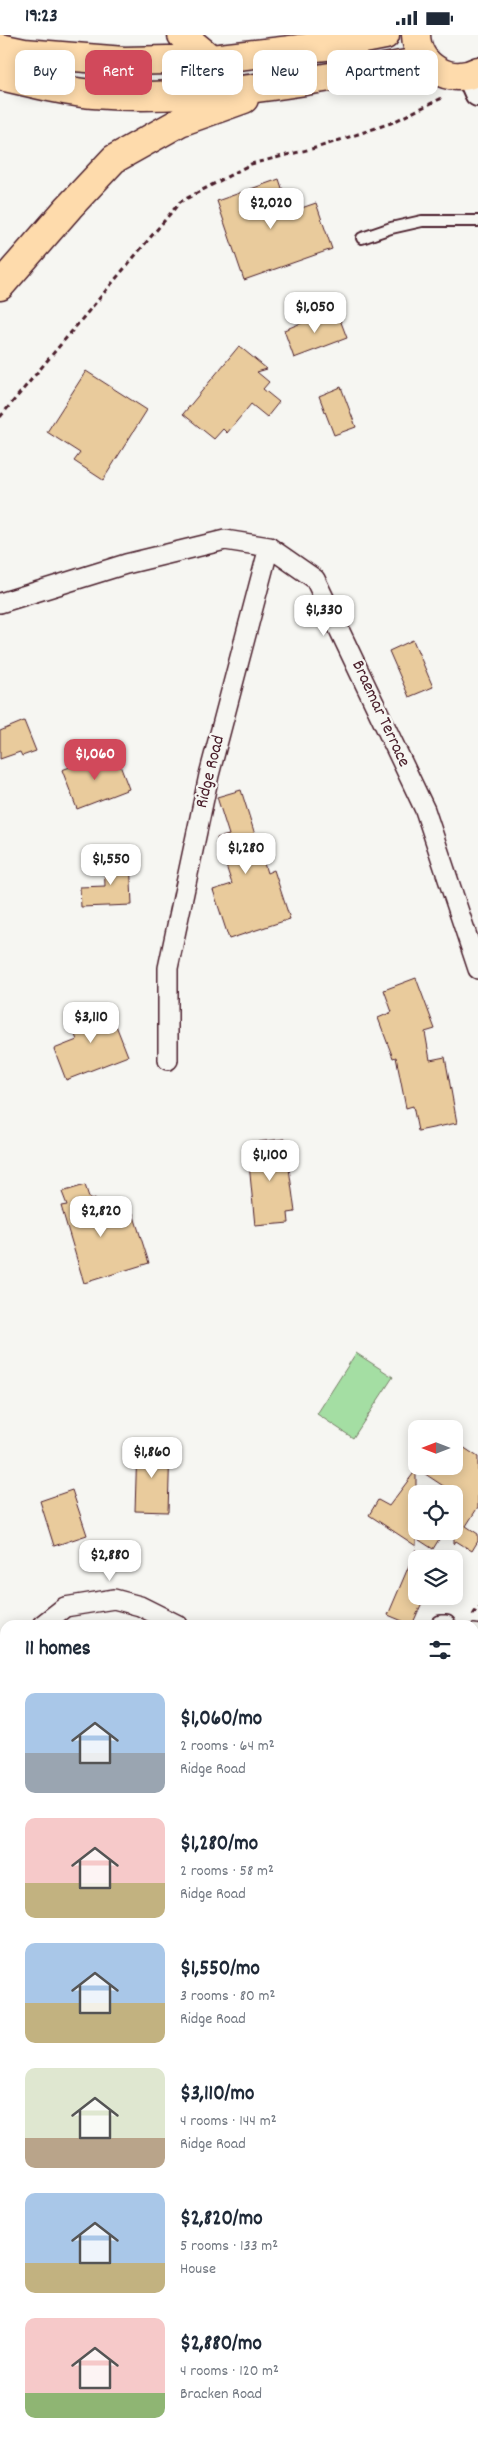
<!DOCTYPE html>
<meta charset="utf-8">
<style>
body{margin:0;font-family:Dekko,sans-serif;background:#f2f2f3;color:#1f2937;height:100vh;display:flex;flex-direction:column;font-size:19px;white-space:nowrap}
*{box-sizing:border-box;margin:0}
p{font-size:16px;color:#747a83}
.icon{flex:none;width:28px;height:28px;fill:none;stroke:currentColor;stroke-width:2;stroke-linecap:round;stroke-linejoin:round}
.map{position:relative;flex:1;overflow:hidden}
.drawer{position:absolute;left:0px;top:1585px;width:479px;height:820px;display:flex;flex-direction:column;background:#fff;border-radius:15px 15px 0 0;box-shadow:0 2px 12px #0003}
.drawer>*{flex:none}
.hud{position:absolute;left:15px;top:15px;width:449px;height:45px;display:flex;gap:10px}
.needle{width:32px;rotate:270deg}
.buttons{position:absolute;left:408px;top:1385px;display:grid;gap:10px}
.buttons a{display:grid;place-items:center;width:55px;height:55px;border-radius:10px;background:#fff;box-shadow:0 2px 12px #0003;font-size:25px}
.price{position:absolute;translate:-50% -42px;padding:0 11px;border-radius:10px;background:#fff;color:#222;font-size:16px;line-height:32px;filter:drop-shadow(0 1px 2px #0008)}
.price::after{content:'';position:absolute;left:50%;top:30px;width:15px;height:11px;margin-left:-8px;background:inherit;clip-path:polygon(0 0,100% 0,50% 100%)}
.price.on{background:#d1495b;color:#fff}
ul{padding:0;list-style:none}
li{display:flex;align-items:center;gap:15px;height:125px;padding:0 25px}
li span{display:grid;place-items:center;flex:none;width:140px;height:100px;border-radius:10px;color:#555}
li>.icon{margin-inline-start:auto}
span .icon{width:60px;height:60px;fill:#fffc;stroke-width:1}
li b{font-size:21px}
h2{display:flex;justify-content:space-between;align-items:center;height:60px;padding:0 25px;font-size:21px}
.tag{padding:0 18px;border-radius:10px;background:#fff;box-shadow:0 2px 12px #0003;font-size:18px;line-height:45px}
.tag.on{background:#d1495b;color:#fff}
.status{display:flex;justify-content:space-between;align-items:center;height:35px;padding:0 25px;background:#fff;direction:ltr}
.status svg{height:14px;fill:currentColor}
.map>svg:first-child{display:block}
.green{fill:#a4dea3;stroke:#777e67}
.building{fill:#e9cb9c;stroke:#4a1f2b}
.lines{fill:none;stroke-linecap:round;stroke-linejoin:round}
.lane-casing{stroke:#4a1f2b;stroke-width:14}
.street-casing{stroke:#4a1f2b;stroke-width:22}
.secondary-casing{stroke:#4a1f2b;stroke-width:30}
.primary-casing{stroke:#4a1f2b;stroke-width:31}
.highway-casing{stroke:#4a1f2b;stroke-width:31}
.path{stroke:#4a1f2b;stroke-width:3;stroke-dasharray:5 4;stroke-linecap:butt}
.lane{stroke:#f6f6f2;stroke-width:10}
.street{stroke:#f6f6f2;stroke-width:19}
.secondary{stroke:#f6f6f2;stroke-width:26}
.primary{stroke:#fedbac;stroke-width:28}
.highway{stroke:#fedbac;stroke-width:28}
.labels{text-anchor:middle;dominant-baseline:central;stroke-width:4.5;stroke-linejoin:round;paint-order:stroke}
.street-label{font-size:18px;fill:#4a1f2b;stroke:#f6f6f2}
</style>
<div class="status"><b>19:23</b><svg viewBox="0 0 49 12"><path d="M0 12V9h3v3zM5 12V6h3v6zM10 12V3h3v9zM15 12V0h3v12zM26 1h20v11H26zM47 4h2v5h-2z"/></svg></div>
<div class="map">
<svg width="478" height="2405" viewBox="0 0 478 2405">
<rect width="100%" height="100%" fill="#f6f6f2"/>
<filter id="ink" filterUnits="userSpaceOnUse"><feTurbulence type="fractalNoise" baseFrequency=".02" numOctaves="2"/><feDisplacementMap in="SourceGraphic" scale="10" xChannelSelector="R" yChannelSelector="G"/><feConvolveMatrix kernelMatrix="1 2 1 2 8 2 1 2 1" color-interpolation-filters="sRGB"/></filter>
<g filter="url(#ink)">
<path class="green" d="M356 1318 393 1342 353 1403 317 1379Z
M474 2075H478V2147H474Z"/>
<path class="building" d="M279 144 290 177 316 168 332 214 244 245 217 166Z
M336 274 347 303 294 323 284 295Z
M239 311 267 334 257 337 269 347 263 354 279 367 267 382 251 369 227 398 223 394 214 404 183 379Z
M86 336 147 375 103 445 74 426 80 418 47 397Z
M341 352 356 392 334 400 319 361Z
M413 605 433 652 409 662 389 616Z
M24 686 36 716 22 721 20 717 0 724V696Z
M104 719 108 729 118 725 129 754 77 774 62 735Z
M241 755 267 838 274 835 290 884 229 904 213 855 232 849 217 803 229 800 217 762Z
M130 822 132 870 81 872 80 852 105 851 104 824Z
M416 943 435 994 425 997 430 1025 445 1022 457 1088 418 1096 413 1071 406 1073 396 1022 393 1023 378 983 392 977 384 955Z
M108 970 128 1021 66 1045 54 1014 77 1005 69 985Z
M285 1104 295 1177 288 1178 289 1188 255 1191 247 1108Z
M85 1150 90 1165 95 1163 102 1187 133 1178 149 1228 84 1248 61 1171 67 1170 62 1157Z
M454 1406 478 1422V1472L466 1491 478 1499V1506L472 1516 456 1506 454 1509V1458L413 1431H454Z
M137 1411 170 1412 168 1477 135 1476Z
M416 1435V1496H444L433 1514 416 1503V1511L369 1480 378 1465 389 1471Z
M72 1455 87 1500 54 1511 40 1466Z
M416 1514V1561H425L412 1590 388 1580Z"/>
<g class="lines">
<defs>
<path id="lane" d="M362 203 391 193 422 186H478"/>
<path id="street" d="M0 568 126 529 225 505 269 512 315 544 425 775 478 934
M168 1025V933L209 740 269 512
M42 1590 65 1572 114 1564 140 1571 178 1590
M441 1590H446
M474 1599 478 1600
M0 1634 5 1628
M474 1694 478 1679
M0 2306 5 2303
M331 2400V2405"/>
<path id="secondary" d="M470 40 478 58"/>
<path id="primary" d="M416 0C417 31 450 51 478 36"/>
<path id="highway" d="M182 0 211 24
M0 13 24 18 124 26 211 24 334 10 385 0
M0 41C30 47 62 57 93 59 204 68 316 44 425 26
M0 251 69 172 114 124 180 87 244 64"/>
</defs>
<use href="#lane" class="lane-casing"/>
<use href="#street" class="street-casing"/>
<use href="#secondary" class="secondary-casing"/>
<use href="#primary" class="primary-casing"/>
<use href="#highway" class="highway-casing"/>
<path class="path" d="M0 382 180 167 251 129 319 112 391 88 442 63
M473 1580 478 1572
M0 2278 5 2276"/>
<use href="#lane" class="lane"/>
<use href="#street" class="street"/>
<use href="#secondary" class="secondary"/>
<use href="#primary" class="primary"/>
<use href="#highway" class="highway"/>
</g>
</g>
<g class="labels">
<g class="street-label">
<text transform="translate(380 679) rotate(65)">Braemar Terrace</text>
<text transform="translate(211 737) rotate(-76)">Ridge Road</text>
</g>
</g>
</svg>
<div class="buttons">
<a><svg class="needle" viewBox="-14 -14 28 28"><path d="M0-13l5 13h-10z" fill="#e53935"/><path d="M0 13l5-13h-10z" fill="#747a83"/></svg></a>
<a><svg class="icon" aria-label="locate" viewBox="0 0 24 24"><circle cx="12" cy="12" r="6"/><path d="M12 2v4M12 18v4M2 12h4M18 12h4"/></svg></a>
<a><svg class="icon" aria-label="layers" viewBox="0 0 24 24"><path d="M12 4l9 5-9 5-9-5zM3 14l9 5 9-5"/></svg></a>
</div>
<b class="price" style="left:271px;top:195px">$2,020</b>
<b class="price" style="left:315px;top:299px">$1,050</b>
<b class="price" style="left:324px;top:602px">$1,330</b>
<b class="price on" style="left:95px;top:746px">$1,060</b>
<b class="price" style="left:246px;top:840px">$1,280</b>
<b class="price" style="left:111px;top:851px">$1,550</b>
<b class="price" style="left:91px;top:1009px">$3,110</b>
<b class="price" style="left:270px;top:1147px">$1,100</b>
<b class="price" style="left:101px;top:1203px">$2,820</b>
<b class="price" style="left:152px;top:1444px">$1,860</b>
<b class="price" style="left:110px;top:1547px">$2,880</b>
<div class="hud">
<a class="tag">Buy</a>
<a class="tag on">Rent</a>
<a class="tag">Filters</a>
<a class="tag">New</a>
<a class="tag">Apartment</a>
</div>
<section class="drawer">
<h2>11 homes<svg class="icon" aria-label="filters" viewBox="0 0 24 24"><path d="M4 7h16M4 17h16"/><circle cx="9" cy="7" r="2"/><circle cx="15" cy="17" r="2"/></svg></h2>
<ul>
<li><span style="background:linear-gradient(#a9c7e8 60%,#9aa5b1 0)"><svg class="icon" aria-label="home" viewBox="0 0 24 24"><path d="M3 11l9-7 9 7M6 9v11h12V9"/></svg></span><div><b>$1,060/mo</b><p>2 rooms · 64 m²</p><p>Ridge Road</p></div></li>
<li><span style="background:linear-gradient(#f6c9c9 65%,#c2b280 0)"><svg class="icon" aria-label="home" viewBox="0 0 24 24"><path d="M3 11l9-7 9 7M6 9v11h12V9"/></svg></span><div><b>$1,280/mo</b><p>2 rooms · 58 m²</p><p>Ridge Road</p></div></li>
<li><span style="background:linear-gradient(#a9c7e8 60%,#c2b280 0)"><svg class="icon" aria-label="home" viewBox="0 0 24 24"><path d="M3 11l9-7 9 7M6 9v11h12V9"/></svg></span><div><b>$1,550/mo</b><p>3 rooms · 80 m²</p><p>Ridge Road</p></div></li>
<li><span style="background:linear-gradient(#dfe7d0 70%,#b9a48a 0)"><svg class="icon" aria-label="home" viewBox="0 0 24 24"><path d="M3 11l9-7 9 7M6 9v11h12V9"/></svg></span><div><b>$3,110/mo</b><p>4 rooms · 144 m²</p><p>Ridge Road</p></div></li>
<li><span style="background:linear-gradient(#a9c7e8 70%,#c2b280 0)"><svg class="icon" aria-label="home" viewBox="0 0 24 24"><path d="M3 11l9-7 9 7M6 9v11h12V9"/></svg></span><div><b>$2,820/mo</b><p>5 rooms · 133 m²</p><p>House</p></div></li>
<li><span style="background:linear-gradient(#f6c9c9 75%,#8fb573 0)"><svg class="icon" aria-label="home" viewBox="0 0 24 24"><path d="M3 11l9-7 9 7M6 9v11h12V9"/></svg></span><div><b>$2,880/mo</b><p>4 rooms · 120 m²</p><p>Bracken Road</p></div></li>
</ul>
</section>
</div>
